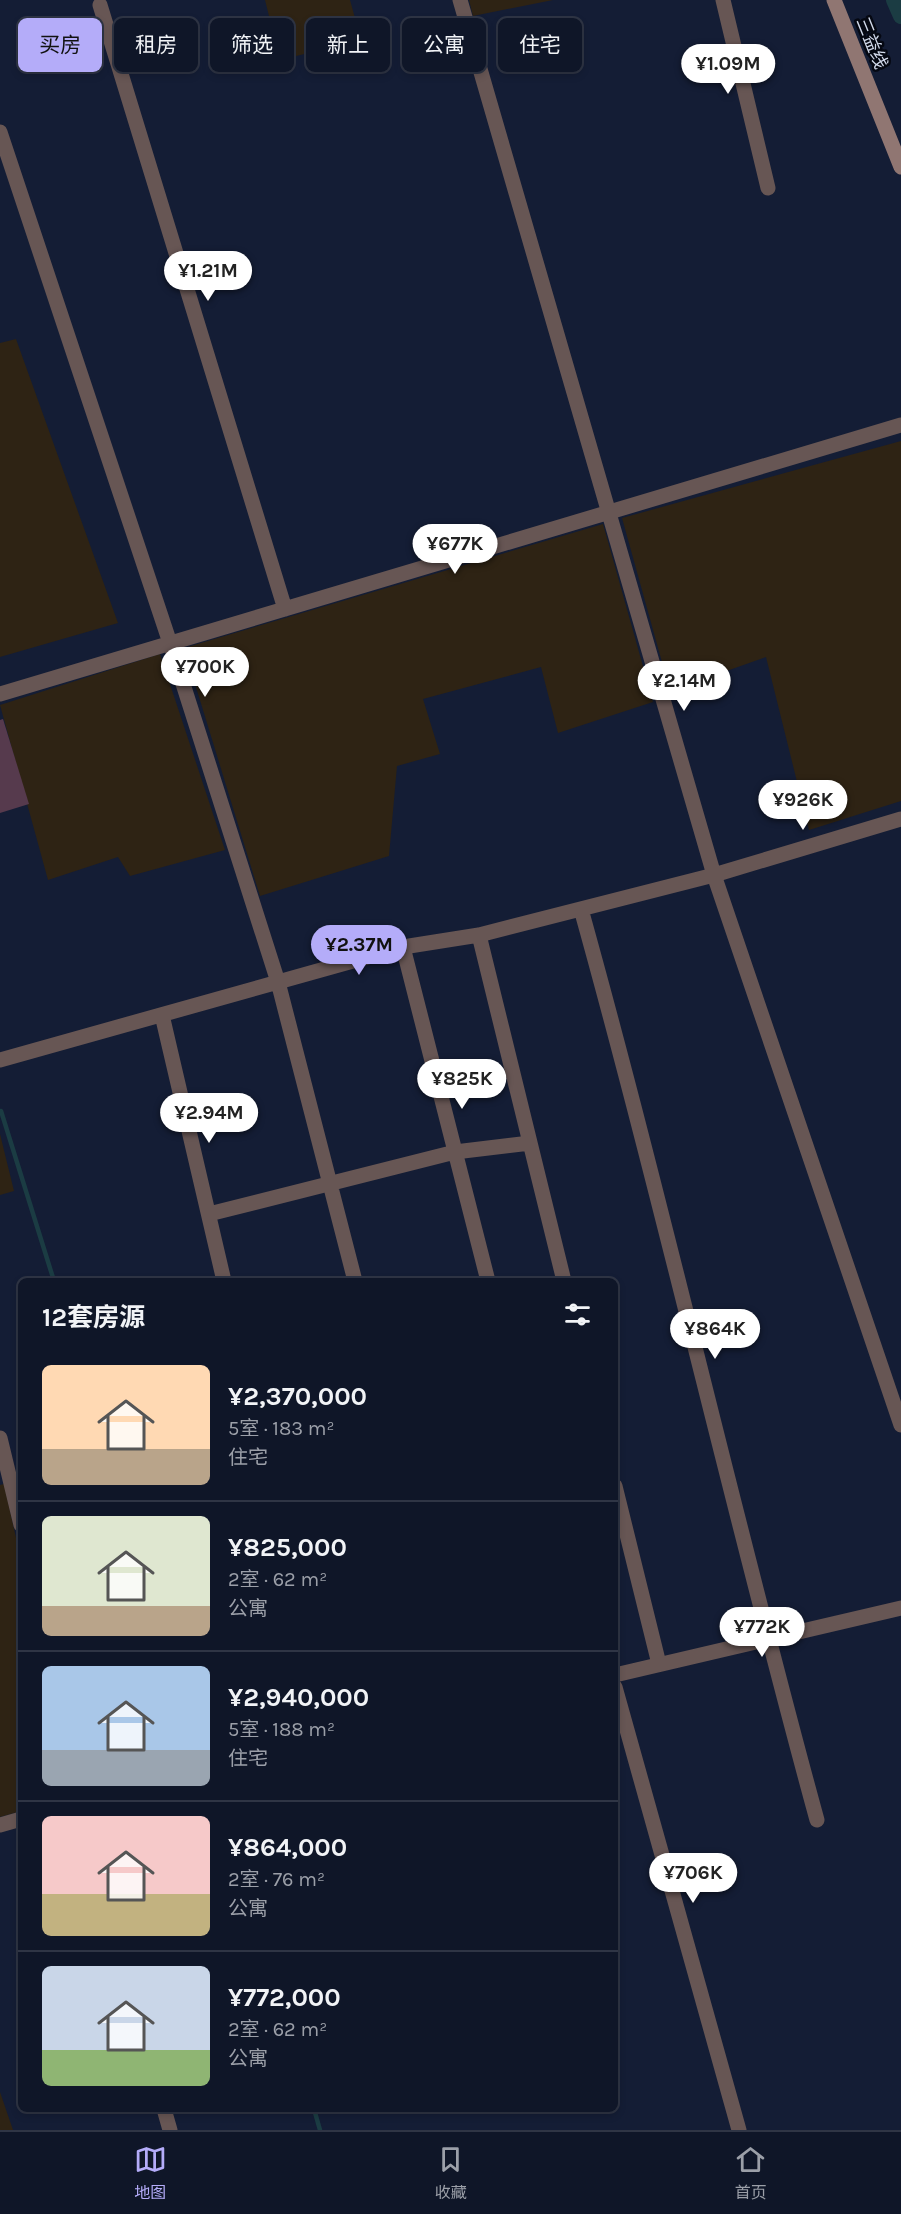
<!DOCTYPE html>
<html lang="zh">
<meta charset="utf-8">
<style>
body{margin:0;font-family:Karla,"Noto Sans SC",sans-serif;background:#181f30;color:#f1f3f6;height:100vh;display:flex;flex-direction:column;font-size:22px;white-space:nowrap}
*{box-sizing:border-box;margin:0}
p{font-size:20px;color:#9b9fa8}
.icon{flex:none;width:33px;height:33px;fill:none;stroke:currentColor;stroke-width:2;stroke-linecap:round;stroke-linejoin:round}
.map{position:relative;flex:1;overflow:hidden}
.sheet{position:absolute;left:18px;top:1278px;width:600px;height:834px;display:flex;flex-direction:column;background:#0f1628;border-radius:9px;box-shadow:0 3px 9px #0003,0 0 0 2px #2f3545}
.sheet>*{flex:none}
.top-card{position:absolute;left:18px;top:18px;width:600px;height:54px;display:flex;gap:12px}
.price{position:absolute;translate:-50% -51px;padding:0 14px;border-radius:21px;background:#fff;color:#222;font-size:20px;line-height:39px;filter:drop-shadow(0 2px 3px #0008)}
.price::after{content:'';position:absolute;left:50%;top:36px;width:18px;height:14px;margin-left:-9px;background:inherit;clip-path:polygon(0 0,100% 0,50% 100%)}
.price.current{background:#b4acf9;color:#111}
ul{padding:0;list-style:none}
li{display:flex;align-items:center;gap:18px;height:150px;padding:0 24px}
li+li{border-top:2px solid #2f3545}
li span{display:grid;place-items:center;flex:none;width:168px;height:120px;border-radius:9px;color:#555}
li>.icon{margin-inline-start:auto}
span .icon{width:72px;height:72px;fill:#fffc;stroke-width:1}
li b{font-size:26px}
h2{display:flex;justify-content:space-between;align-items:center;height:72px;padding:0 24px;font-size:26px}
.tag{padding:0 21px;border-radius:9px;background:#0f1628;box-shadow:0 3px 9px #0003,0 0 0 2px #2f3545;font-size:21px;line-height:54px}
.tag.current{background:#b4acf9;color:#111}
.menu{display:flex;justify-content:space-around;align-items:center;height:84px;border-top:2px solid #2f3545;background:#0f1628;font-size:16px;color:#9b9fa8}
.menu a{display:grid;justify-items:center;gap:3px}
.menu .current{color:#b4acf9}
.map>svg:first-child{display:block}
.industrial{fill:#2e2314}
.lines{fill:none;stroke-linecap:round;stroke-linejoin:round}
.stream{stroke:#1b3c43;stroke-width:4.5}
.canal{stroke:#1b3c43;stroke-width:16}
.building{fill:#563a4d}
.minor{stroke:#675654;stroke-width:15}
.secondary{stroke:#907672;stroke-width:15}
.labels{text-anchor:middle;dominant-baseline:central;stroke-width:5;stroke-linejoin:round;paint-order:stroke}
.street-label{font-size:18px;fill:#d1d9ea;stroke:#050812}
</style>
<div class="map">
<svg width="901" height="2130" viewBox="0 0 901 2130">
<rect width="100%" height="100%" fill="#141d35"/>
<path class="industrial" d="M265 0H350L361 40 280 60Z
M469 0H553L473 16Z
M16 339 118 623 0 657V343Z
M901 441V801L809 830 766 657 670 691 622 518Z
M603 524 653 702 558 733 541 667 423 699 440 754 397 766 389 856 260 896 184 648Z
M160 654 225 850 130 876 118 857 48 880 0 705Z
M0 1134 14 1191 0 1195Z
M4 1484 21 1560V1811L0 1817V1485Z
M0 2092 13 2130H0Z"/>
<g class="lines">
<path class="stream" d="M1 1111 54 1281
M314 2109 320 2130"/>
<path class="canal" d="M894 0 901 16"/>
</g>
<path class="building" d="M3 719 29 804 0 813V720Z"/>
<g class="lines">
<path class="minor" d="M460 0 714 875 901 1425
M723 0 768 188
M100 5 285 609
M0 132 170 643 278 982 355 1281
M0 694 901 425
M581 909C665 1211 734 1518 817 1820
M479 935 564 1281
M403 947 488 1281
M162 1015 224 1281
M0 1060 403 947 479 935 714 875 901 819
M209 1214 455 1152 530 1143
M0 1438 21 1525
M615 1486 659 1664
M615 1675 901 1608
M615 1687 739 2130
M0 1825 21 1819
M164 2109 170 2130"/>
<path class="secondary" d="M834 0 901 167"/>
</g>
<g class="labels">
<g class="street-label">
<text transform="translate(872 43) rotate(68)">三益线</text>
</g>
</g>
</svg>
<b class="price" style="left:728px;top:95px">¥1.09M</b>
<b class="price" style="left:208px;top:302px">¥1.21M</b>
<b class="price" style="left:455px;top:575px">¥677K</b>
<b class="price" style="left:205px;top:698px">¥700K</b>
<b class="price" style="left:684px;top:712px">¥2.14M</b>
<b class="price" style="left:803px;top:831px">¥926K</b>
<b class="price current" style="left:359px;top:976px">¥2.37M</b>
<b class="price" style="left:462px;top:1110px">¥825K</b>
<b class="price" style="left:209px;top:1144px">¥2.94M</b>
<b class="price" style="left:715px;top:1360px">¥864K</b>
<b class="price" style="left:762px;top:1658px">¥772K</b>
<b class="price" style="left:693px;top:1904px">¥706K</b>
<div class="top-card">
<a class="tag current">买房</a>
<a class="tag">租房</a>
<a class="tag">筛选</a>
<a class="tag">新上</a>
<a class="tag">公寓</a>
<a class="tag">住宅</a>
</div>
<section class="sheet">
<h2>12套房源<svg class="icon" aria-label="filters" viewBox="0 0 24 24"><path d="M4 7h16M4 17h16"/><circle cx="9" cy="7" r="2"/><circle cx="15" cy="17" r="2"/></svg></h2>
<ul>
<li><span style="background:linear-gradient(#ffd9b3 70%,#b9a48a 0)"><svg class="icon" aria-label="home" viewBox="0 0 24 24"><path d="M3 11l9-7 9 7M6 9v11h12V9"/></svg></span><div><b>¥2,370,000</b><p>5室 · 183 m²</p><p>住宅</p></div></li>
<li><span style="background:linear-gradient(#dfe7d0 75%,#b9a48a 0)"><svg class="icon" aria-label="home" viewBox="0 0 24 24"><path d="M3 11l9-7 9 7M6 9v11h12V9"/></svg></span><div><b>¥825,000</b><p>2室 · 62 m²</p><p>公寓</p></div></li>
<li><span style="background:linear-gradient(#a9c7e8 70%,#9aa5b1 0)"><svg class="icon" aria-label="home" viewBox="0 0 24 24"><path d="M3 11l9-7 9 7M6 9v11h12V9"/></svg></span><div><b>¥2,940,000</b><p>5室 · 188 m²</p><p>住宅</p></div></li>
<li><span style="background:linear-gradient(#f6c9c9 65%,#c2b280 0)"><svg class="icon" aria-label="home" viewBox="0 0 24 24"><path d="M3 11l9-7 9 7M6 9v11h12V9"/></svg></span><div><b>¥864,000</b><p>2室 · 76 m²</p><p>公寓</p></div></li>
<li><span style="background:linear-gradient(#c9d6e8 70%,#8fb573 0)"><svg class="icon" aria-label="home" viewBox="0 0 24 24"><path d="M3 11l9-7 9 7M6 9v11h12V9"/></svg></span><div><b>¥772,000</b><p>2室 · 62 m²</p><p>公寓</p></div></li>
</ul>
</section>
</div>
<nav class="menu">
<a class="current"><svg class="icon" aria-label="map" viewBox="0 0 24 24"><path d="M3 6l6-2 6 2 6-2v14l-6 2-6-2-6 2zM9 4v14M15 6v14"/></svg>地图</a>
<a><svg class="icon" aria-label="saved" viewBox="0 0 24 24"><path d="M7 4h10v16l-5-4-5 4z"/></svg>收藏</a>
<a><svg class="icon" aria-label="home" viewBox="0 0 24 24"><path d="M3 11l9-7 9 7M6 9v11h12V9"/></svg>首页</a>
</nav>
